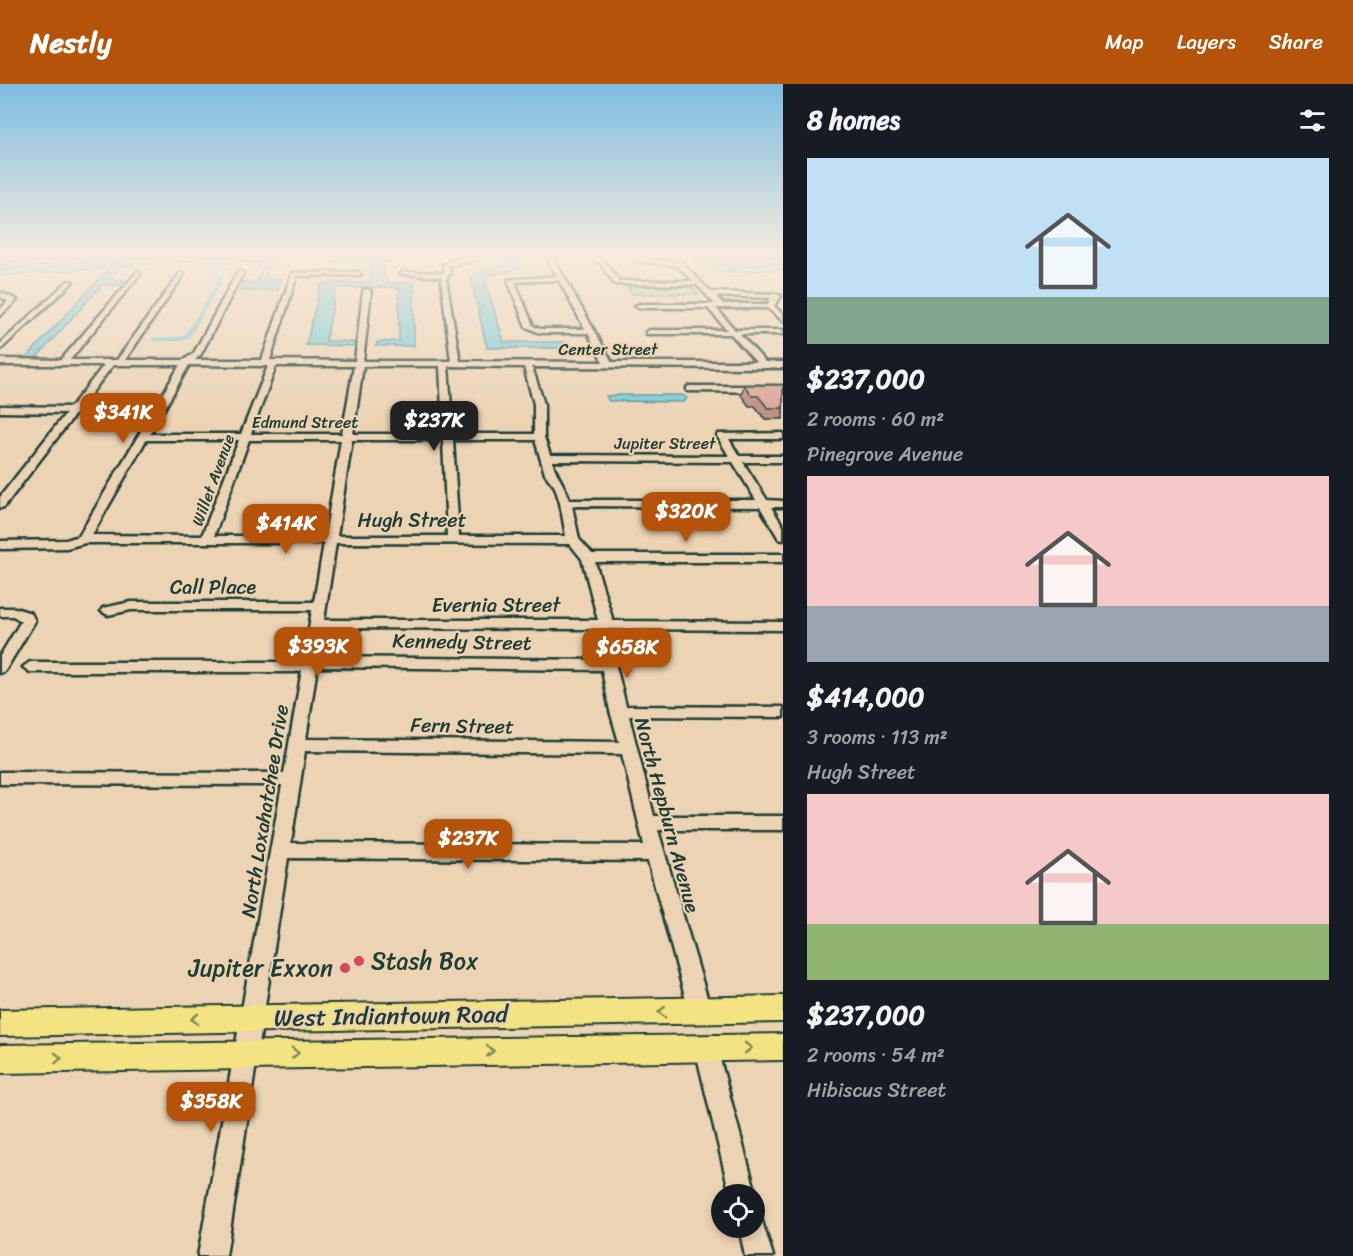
<!DOCTYPE html>
<meta charset="utf-8">
<style>
body{margin:0;font-family:Sriracha,sans-serif;background:#20242c;color:#f1f3f6;height:100vh;display:flex;flex-direction:column;font-size:22px;white-space:nowrap}
*{box-sizing:border-box;margin:0}
p{font-size:20px;color:#9ea1a6}
.icon{flex:none;width:33px;height:33px;fill:none;stroke:currentColor;stroke-width:2;stroke-linecap:round;stroke-linejoin:round}
.map{position:relative;flex:1;overflow:hidden}
.sheet{display:flex;flex-direction:column;background:#171b24;width:570px}
.sheet>*{flex:none}
.buttons{position:absolute;left:711px;top:1100px;display:grid;gap:12px}
.buttons a{display:grid;place-items:center;width:54px;height:54px;border-radius:50%;background:#171b24;box-shadow:0 3px 9px #0003;font-size:30px}
.price{position:absolute;translate:-50% -51px;padding:0 14px;border-radius:12px;background:#b45309;color:#fff;font-size:20px;line-height:39px;filter:drop-shadow(0 2px 3px #0008)}
.price::after{content:'';position:absolute;left:50%;top:36px;width:18px;height:14px;margin-left:-9px;background:inherit;clip-path:polygon(0 0,100% 0,50% 100%)}
.price.selected{background:#222;color:#fff}
ul{padding:0;list-style:none}
li{display:grid;align-content:center;gap:12px;height:318px;padding:0 24px}
li span{display:grid;place-items:center;height:186px;border-radius:0px;color:#555}
li>.icon{margin-inline-start:auto}
span .icon{width:108px;height:108px;fill:#fffc;stroke-width:1}
li b{font-size:26px}
h2{display:flex;justify-content:space-between;align-items:center;height:72px;padding:0 24px;font-size:26px}
header{display:flex;align-items:center;gap:36px;box-sizing:border-box;height:84px;padding:0 30px;background:#b45309;color:#fff}
header strong{font-size:28px}
nav{display:flex;gap:33px;margin-inline-start:auto;font-size:21px}
main{display:flex;flex:1;min-height:0}
.map>svg:first-child{display:block}
.green{fill:#a5d99c;stroke:#628b68;stroke-width:1.5}
.water{fill:#7ac8d8;stroke:#569096;stroke-width:1.5}
.lines{fill:none;stroke-linecap:round;stroke-linejoin:round}
.shore{stroke:#437576;stroke-width:1.5}
.canal{fill:#7ac8d8;fill-rule:evenodd}
.minor-casing{stroke:#1f3d34;stroke-width:5}
.major-casing{stroke:#1f3d34;stroke-width:4}
.minor{fill:#ecd3b4;fill-rule:evenodd}
.major{fill:#f4e382;fill-rule:evenodd}
.wall{fill:#be8d83;stroke:#1f3d34;stroke-width:1.5}
.building{fill:#dda498;stroke:#1f3d34;stroke-width:1.5}
.oneway{stroke:#7f8857}
.poi-dot{fill:#d1495b;stroke:#ecd3b4;stroke-width:2}
.labels{text-anchor:middle;dominant-baseline:central;stroke-width:4.5;stroke-linejoin:round;paint-order:stroke}
.far-street-label{font-size:16px;fill:#1f3d34;stroke:#ecd3b4}
.street-label{font-size:20px;fill:#1f3d34;stroke:#ecd3b4}
.near-poi-label{font-size:24px;fill:#1f3d34;stroke:#ecd3b4;text-anchor:start}
.near-street-label{font-size:24px;fill:#1f3d34;stroke:#ecd3b4}
</style>
<header>
<strong>Nestly</strong>
<nav><a>Map</a><a>Layers</a><a>Share</a></nav>
</header>
<main>
<div class="map">
<svg width="783" height="1172" viewBox="0 0 783 1172">
<rect width="100%" height="100%" fill="#ecd3b4"/>
<filter id="ink" filterUnits="userSpaceOnUse"><feTurbulence type="fractalNoise" baseFrequency=".0167" numOctaves="2"/><feDisplacementMap in="SourceGraphic" scale="12" xChannelSelector="R" yChannelSelector="G"/><feConvolveMatrix kernelMatrix="1 2 1 2 8 2 1 2 1" color-interpolation-filters="sRGB"/></filter>
<g filter="url(#ink)">
<path class="green" d="M626 201H689L698 210H632Z"/>
<path class="water" d="M0 172H422L383 179 386 199H414V262H376L377 258 399 257V205L388 203 336 204 326 257 355 258 354 262 306 261 321 200 370 198 372 179 277 175 273 177 265 191 267 194 282 195 278 206 240 207 243 198H256L266 178 222 179 204 176 120 182 110 195 125 196 120 201H102L36 274H26L109 184 0 192Z
M508 172H522V184L488 192 485 197 504 258H565L566 264H487L471 195C480 183 498 186 509 177Z
M691 172H783V185C754 186 712 196 691 172Z
M621 311H682L687 314 684 318 609 317 606 312Z"/>
<g class="lines">
<path class="shore" d="M699 172C722 189 756 180 783 179
M0 178 70 172
M0 186 104 177 113 180 122 175 162 172"/>
<path class="canal" d="M220 178 224 179 217 187 222 194V198L189 253 181 257H152V255L154 254 180 253 185 251 218 198V194L212 187Z"/>
<defs>
<path id="minor" d="M475 172 479 174 449 182 450 189 446 195 460 277 603 278 588 249H540L526 243 508 196 557 192 546 172H552L612 278H756L731 250H647L646 248 650 246H727L708 224H639L635 222 639 220H715L697 201 615 200 600 179 587 172C604 172 610 184 619 197H693L678 182 633 176 635 173 682 179 711 208 777 210 781 212 774 222 783 231V237L768 224H716L735 246H783V250H740L765 278H783V284L532 283 544 320V353L550 371 729 372 717 352 718 350 783 349V355H729L739 372H783V378H743L767 416 783 417V423H771L783 442V456L779 455 760 423 572 422 579 455 592 470H783V478H595L613 537 783 538V546L607 545 626 622 783 623V633L629 632 654 732H783V746H658L711 927 708 934 700 938 692 934 689 927 648 777 288 774 226 1172H198L282 701 0 700V688L284 689 302 586 295 588H30L23 583 30 578H294L304 575 312 526H131L108 531 101 527 103 524 131 518H314L324 459H85L67 464 0 465V457L66 456 79 452 180 281H113L4 423 0 424V413L66 329 0 328V322L71 323 104 281H0V275L61 276 138 187 140 190 70 276H117L181 188 184 190 125 276H184L194 269 237 189 240 187 243 189 201 270 195 276H262L292 189 359 188 361 191 297 192 270 276 355 277 363 207 367 205 371 207 363 277H451L441 193 400 190 403 188 444 189 443 181 449 177ZM559 196 585 245H541L533 242 515 198ZM716 212 771 214 768 220H723ZM189 281 268 282 241 350H150ZM276 282H354L342 350H251ZM363 282H440L443 350H353ZM448 282 524 283 534 320V350H453ZM146 356H239L202 452 92 451ZM249 356H341L325 452H214ZM352 356H443L447 452H337ZM453 356H535L545 390 555 403 560 419 566 452H459ZM552 377 733 378 756 416H570C565 402 556 391 552 377ZM336 459 570 460 582 475 598 536H324ZM323 544 593 545 600 576 319 573ZM317 583 602 586 610 627 619 658 306 655ZM305 667 622 670 644 761 291 759Z
M68 197 73 198 0 266V260Z
M0 208 17 216 0 232V226L8 217 0 213Z
M690 302H783V308L687 307V303Z
M0 524H15L31 529 35 537 5 587 0 589V572L21 537 13 532H0Z
M706 953 714 956 717 964 756 1110 754 1114V1110H730L695 964 698 956Z
M754 1131 761 1134 773 1172H745L739 1143H754Z"/>
<path id="major" d="M783 912V938L0 952V926Z
M783 950V976L0 989V961Z"/>
</defs>
<use href="#minor" class="minor-casing"/>
<use href="#major" class="major-casing"/>
<use href="#minor" class="minor"/>
<use href="#major" class="major"/>
</g>
<path class="wall" d="M744 301H783V335H765L755 322H749L741 311Z"/>
<path class="building" d="M744 301H783V324H768L758 312H752Z"/>
<defs><path id="oneway-chevron" d="M-2-3.5L2.5 0L-2 3.5" fill="none" stroke-width="1.6" stroke-linecap="round" stroke-linejoin="round" transform="scale(1.5)"/></defs>
<g class="oneway">
<use href="#oneway-chevron" transform="translate(662 928) rotate(179)"/>
<use href="#oneway-chevron" transform="translate(195 935) rotate(179)"/>
<use href="#oneway-chevron" transform="translate(748 964) rotate(-1)"/>
<use href="#oneway-chevron" transform="translate(490 967) rotate(-1)"/>
<use href="#oneway-chevron" transform="translate(295 969) rotate(-1)"/>
<use href="#oneway-chevron" transform="translate(58 974) rotate(-1)"/>
</g>
</g>
<linearGradient id="sky" x2="0" y2="1"><stop stop-color="#7cbce2"/><stop offset="0.51" stop-color="#f6ebdd"/><stop offset="1" stop-color="#f6ebdd" stop-opacity="0"/></linearGradient>
<rect width="783" height="336" fill="url(#sky)"/>
<g class="poi-dot">
<circle cx="359" cy="877" r="6"/>
<circle cx="345" cy="884" r="6"/>
</g>
<g class="labels">
<g class="far-street-label">
<text x="608" y="265">Center Street</text>
<text x="305" y="338">Edmund Street</text>
<text x="665" y="359">Jupiter Street</text>
<text transform="translate(213 396) rotate(-70)">Willet Avenue</text>
</g>
<g class="street-label">
<text x="412" y="436">Hugh Street</text>
<text x="213" y="503">Call Place</text>
<text x="496" y="521">Evernia Street</text>
<text transform="translate(462 558) rotate(1)">Kennedy Street</text>
<text transform="translate(462 642) rotate(1)">Fern Street</text>
<text transform="translate(265 727) rotate(-81)">North Loxahatchee Drive</text>
<text transform="translate(667 731) rotate(75)">North Hepburn Avenue</text>
</g>
<g class="near-poi-label">
<text x="371" y="877">Stash Box</text>
<text x="333" y="884" text-anchor="end">Jupiter Exxon</text>
</g>
<g class="near-street-label">
<text transform="translate(391 932) rotate(-1)">West Indiantown Road</text>
</g>
</g>
</svg>
<div class="buttons">
<a><svg class="icon" aria-label="locate" viewBox="0 0 24 24"><circle cx="12" cy="12" r="6"/><path d="M12 2v4M12 18v4M2 12h4M18 12h4"/></svg></a>
</div>
<b class="price" style="left:123px;top:360px">$341K</b>
<b class="price selected" style="left:434px;top:368px">$237K</b>
<b class="price" style="left:686px;top:459px">$320K</b>
<b class="price" style="left:286px;top:471px">$414K</b>
<b class="price" style="left:318px;top:594px">$393K</b>
<b class="price" style="left:627px;top:595px">$658K</b>
<b class="price" style="left:468px;top:786px">$237K</b>
<b class="price" style="left:211px;top:1049px">$358K</b>
</div>
<section class="sheet">
<h2>8 homes<svg class="icon" aria-label="filters" viewBox="0 0 24 24"><path d="M4 7h16M4 17h16"/><circle cx="9" cy="7" r="2"/><circle cx="15" cy="17" r="2"/></svg></h2>
<ul>
<li><span style="background:linear-gradient(#bfe0f5 75%,#7fa58c 0)"><svg class="icon" aria-label="home" viewBox="0 0 24 24"><path d="M3 11l9-7 9 7M6 9v11h12V9"/></svg></span><div><b>$237,000</b><p>2 rooms · 60 m²</p><p>Pinegrove Avenue</p></div></li>
<li><span style="background:linear-gradient(#f6c9c9 70%,#9aa5b1 0)"><svg class="icon" aria-label="home" viewBox="0 0 24 24"><path d="M3 11l9-7 9 7M6 9v11h12V9"/></svg></span><div><b>$414,000</b><p>3 rooms · 113 m²</p><p>Hugh Street</p></div></li>
<li><span style="background:linear-gradient(#f6c9c9 70%,#8fb573 0)"><svg class="icon" aria-label="home" viewBox="0 0 24 24"><path d="M3 11l9-7 9 7M6 9v11h12V9"/></svg></span><div><b>$237,000</b><p>2 rooms · 54 m²</p><p>Hibiscus Street</p></div></li>
</ul>
</section>
</main>
